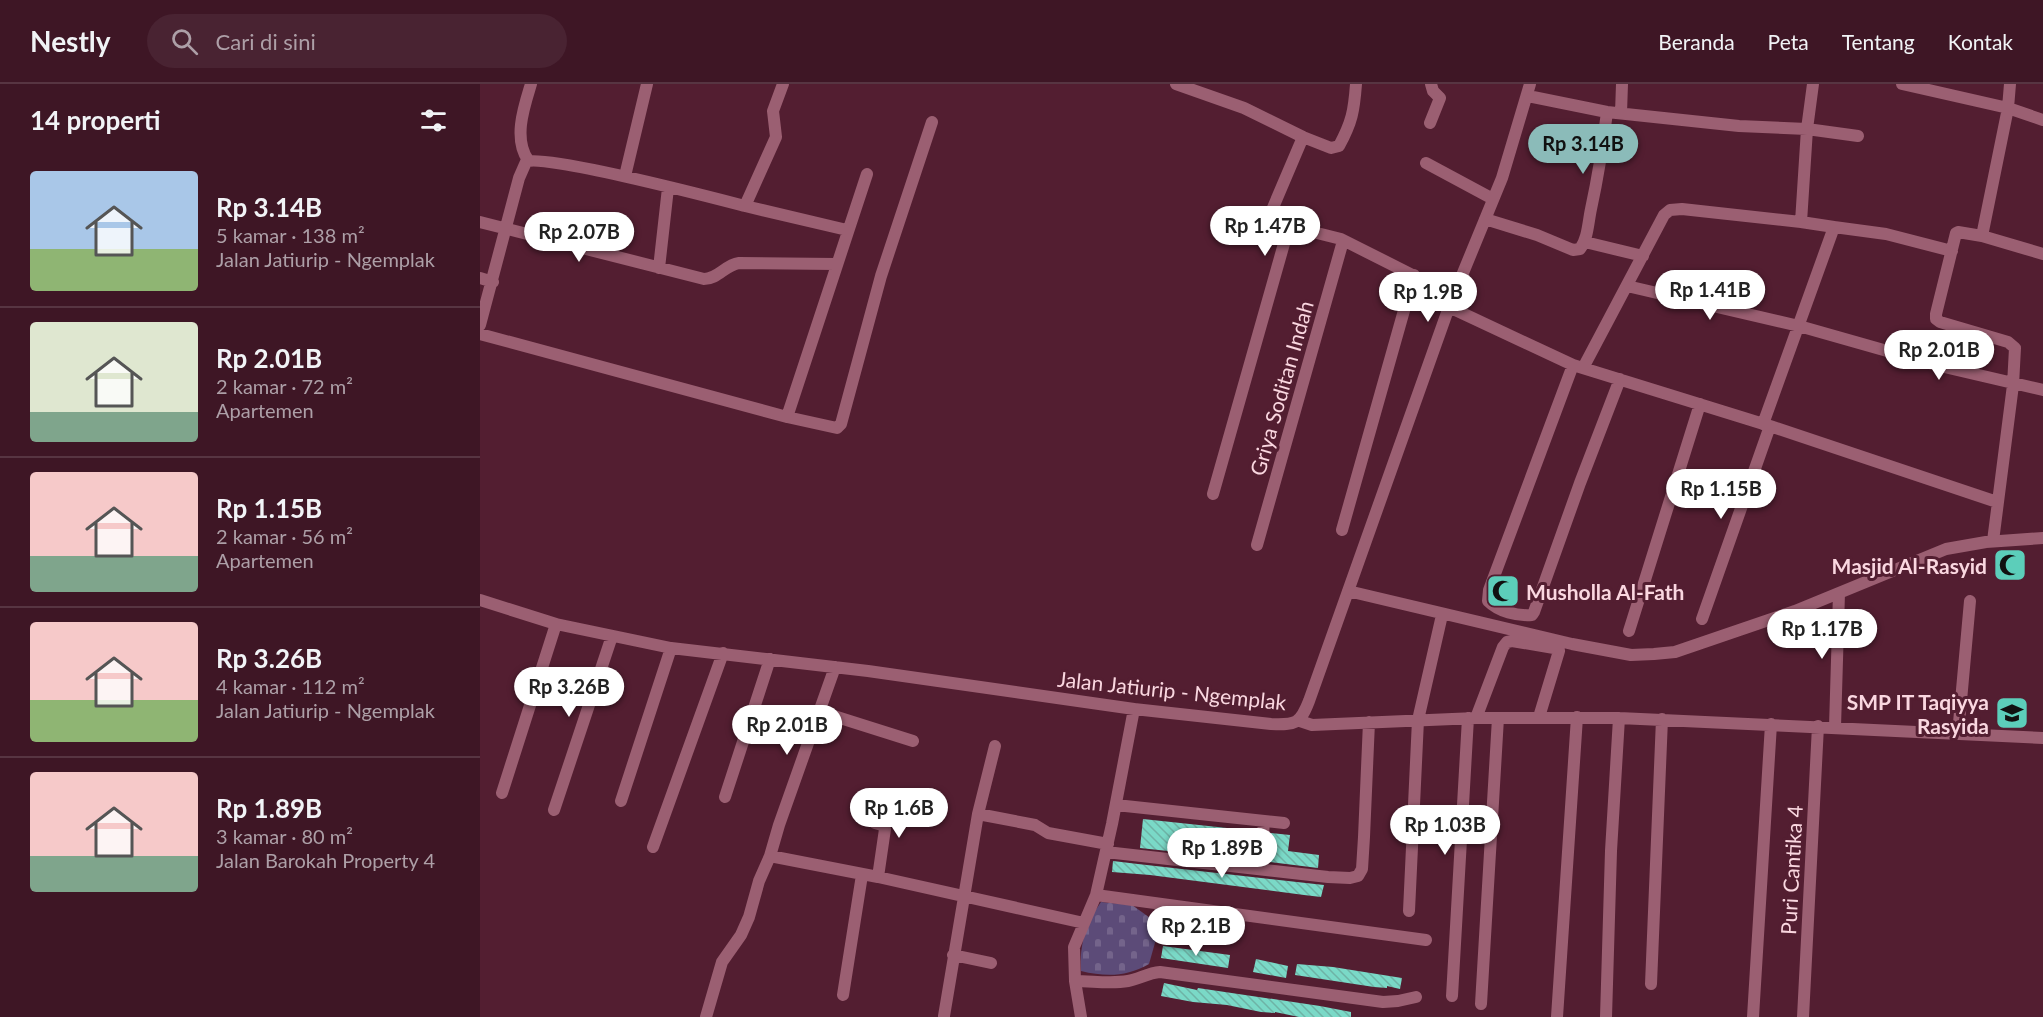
<!DOCTYPE html>
<html lang="id">
<meta charset="utf-8">
<style>
body{margin:0;font-family:Lato,sans-serif;background:#492332;color:#f1f3f6;height:100vh;display:flex;flex-direction:column;font-size:22px;white-space:nowrap}
*{box-sizing:border-box;margin:0}
p{font-size:20px;color:#ad9fa7}
.icon{flex:none;width:33px;height:33px;fill:none;stroke:currentColor;stroke-width:2;stroke-linecap:round;stroke-linejoin:round}
.map{position:relative;flex:1;overflow:hidden}
.sheet{display:flex;flex-direction:column;background:#3e1625;width:480px}
.sheet>*{flex:none}
.price{position:absolute;translate:-50% -51px;padding:0 14px;border-radius:21px;background:#fff;color:#222;font-size:20px;line-height:39px;filter:drop-shadow(0 2px 3px #0008)}
.price::after{content:'';position:absolute;left:50%;top:36px;width:18px;height:14px;margin-left:-9px;background:inherit;clip-path:polygon(0 0,100% 0,50% 100%)}
.price.on{background:#8bbbb9;color:#111}
ul{padding:0;list-style:none}
li{display:flex;align-items:center;gap:18px;height:150px;padding:0 30px}
li+li{border-top:2px solid #573542}
li span{display:grid;place-items:center;flex:none;width:168px;height:120px;border-radius:6px;color:#555}
li>.icon{margin-inline-start:auto}
span .icon{width:72px;height:72px;fill:#fffc;stroke-width:1}
li b{font-size:26px}
h2{display:flex;justify-content:space-between;align-items:center;height:72px;padding:0 30px;font-size:26px}
header{display:flex;align-items:center;gap:36px;box-sizing:border-box;height:84px;padding:0 30px;background:#3e1625;border-bottom:2px solid #573542}
header strong{font-size:28px}
nav{display:flex;gap:33px;margin-inline-start:auto;font-size:21px}
.search{width:420px;height:54px;background:#492332;display:flex;align-items:center;gap:15px;box-sizing:border-box;padding:0 21px;border-radius:33px;color:#ad9fa7;font-size:22px}
main{display:flex;flex:1;min-height:0}
.map>svg:first-child{display:block}
.cemetery{fill:url(#cemetery-stones)}
.building{fill:url(#building-back-hatch)}
.lines{fill:none;stroke-linecap:round;stroke-linejoin:round}
.minor{stroke:#9b5f72;stroke-width:12}
.labels{text-anchor:middle;dominant-baseline:central;stroke-width:6;stroke-linejoin:round;paint-order:stroke}
.street-label{font-size:21px;fill:#fad7e0;stroke:#531e31}
.poi-label{font-size:21px;font-weight:bold;fill:#fad7e0;stroke:#531e31;text-anchor:end}
</style>
<header>
<strong>Nestly</strong>
<div class="search"><svg class="icon" aria-label="search" viewBox="0 0 24 24"><circle cx="10" cy="10" r="6"/><path d="M15 15l6 6"/></svg>Cari di sini</div>
<nav><a>Beranda</a><a>Peta</a><a>Tentang</a><a>Kontak</a></nav>
</header>
<main>
<section class="sheet">
<h2>14 properti<svg class="icon" aria-label="filters" viewBox="0 0 24 24"><path d="M4 7h16M4 17h16"/><circle cx="9" cy="7" r="2"/><circle cx="15" cy="17" r="2"/></svg></h2>
<ul>
<li><span style="background:linear-gradient(#a9c7e8 65%,#8fb573 0)"><svg class="icon" aria-label="home" viewBox="0 0 24 24"><path d="M3 11l9-7 9 7M6 9v11h12V9"/></svg></span><div><b>Rp 3.14B</b><p>5 kamar · 138 m²</p><p>Jalan Jatiurip - Ngemplak</p></div></li>
<li><span style="background:linear-gradient(#dfe7d0 75%,#7fa58c 0)"><svg class="icon" aria-label="home" viewBox="0 0 24 24"><path d="M3 11l9-7 9 7M6 9v11h12V9"/></svg></span><div><b>Rp 2.01B</b><p>2 kamar · 72 m²</p><p>Apartemen</p></div></li>
<li><span style="background:linear-gradient(#f6c9c9 70%,#7fa58c 0)"><svg class="icon" aria-label="home" viewBox="0 0 24 24"><path d="M3 11l9-7 9 7M6 9v11h12V9"/></svg></span><div><b>Rp 1.15B</b><p>2 kamar · 56 m²</p><p>Apartemen</p></div></li>
<li><span style="background:linear-gradient(#f6c9c9 65%,#8fb573 0)"><svg class="icon" aria-label="home" viewBox="0 0 24 24"><path d="M3 11l9-7 9 7M6 9v11h12V9"/></svg></span><div><b>Rp 3.26B</b><p>4 kamar · 112 m²</p><p>Jalan Jatiurip - Ngemplak</p></div></li>
<li><span style="background:linear-gradient(#f6c9c9 70%,#7fa58c 0)"><svg class="icon" aria-label="home" viewBox="0 0 24 24"><path d="M3 11l9-7 9 7M6 9v11h12V9"/></svg></span><div><b>Rp 1.89B</b><p>3 kamar · 80 m²</p><p>Jalan Barokah Property 4</p></div></li>
</ul>
</section>
<div class="map">
<svg width="1563" height="933" viewBox="0 0 1563 933">
<defs>
<pattern id="cemetery-stones" width="16" height="16" patternUnits="userSpaceOnUse" patternTransform="scale(1.5)"><rect width="16" height="16" fill="#5c4b78"/><path d="M2 7V4a2 2 0 0 1 4 0v3zM10 15v-3a2 2 0 0 1 4 0v3z" fill="#74648b"/></pattern>
<pattern id="building-back-hatch" width="6" height="6" patternUnits="userSpaceOnUse" patternTransform="scale(1.5)"><rect width="6" height="6" fill="#7ad9c7"/><path d="M-1 5l2 2M0 0l6 6M5-1l2 2" fill="none" stroke="#6eb3a6"/></pattern>
</defs>
<rect width="100%" height="100%" fill="#531e31"/>
<path class="cemetery" d="M621 818 652 821 680 841 669 880C646 893 626 893 601 887 599 861 606 838 621 818Z"/>
<path class="building" d="M663 735 775 747 772 776 660 764Z
M791 749 810 751 808 767 839 771 838 784 789 778Z
M633 777 658 780 844 801 841 813 824 811 670 791 632 788Z
M683 862 750 871 748 884 681 874Z
M776 875 808 882 806 894 773 888Z
M817 880 853 883 922 894 920 905 907 902V904L894 903 815 891Z
M684 899 717 906 718 904 840 922 871 928V933H819L795 928V929L781 928 747 921 713 918 681 912Z"/>
<g class="lines">
<path class="minor" d="M696 0 764 24 823 53
M1422 0 1528 24 1502 152
M1530 0 1528 24 1563 36
M1048 12 1127 28 1259 42 1327 45 1378 52
M1141 29 1142 0
M950 39 960 14 953 7 951 0
M48 76C33 54 44 23 51 0
M946 79 1013 115
M145 92 167 0
M265 122 367 146
M792 126 823 53 851 64 859 62C872 38 874 27 876 0
M1005 135 1057 151 1093 166 1100 165C1108 154 1108 139 1111 125 1118 93 1123 61 1127 28
M0 138 224 195C238 195 245 181 259 179L356 180
M1354 143 1406 150 1472 167
M1105 158 1163 172
M179 184 188 104
M0 194 13 198
M1147 202 1319 242 1460 282 1563 306
M969 223 1093 281 1290 342 1517 418
M0 241 39 94 46 78C62 69 234 114 265 122L296 53 293 27 303 0
M0 250 307 333 357 344 361 340 401 192 452 38
M1093 281 1009 506 1008 517C1019 528 1037 532 1052 531L1054 528 1100 399 1140 295
M1103 284 1184 131 1190 126 1202 125 1321 138 1327 45 1333 0
M307 333 387 90
M1283 340 1354 143 1321 138
M733 410 809 142 861 155 974 212
M862 446 934 191
M1513 457 1533 301 1535 264 1528 258 1460 238 1456 235V230L1476 149 1478 148 1502 152 1563 170
M777 461 863 157
M868 507 1092 560 1151 571 1174 570 1195 568 1315 527 1466 465 1506 458 1563 454
M0 516 76 540 191 564 388 587 654 625 791 640C816 641 820 640 829 617L969 223 1022 94 1050 0
M1222 535 1290 342
M1149 547 1220 320
M338 627 433 657
M996 634 1023 563 1027 558 1032 557 1074 564 1079 567 1059 633
M820 637 832 641 996 634H1139L1563 654
M1355 643 1359 509
M1478 650 1490 517
M22 709 76 540
M245 713 290 575
M141 717 191 564
M636 721 804 739
M74 726 132 552
M498 730 515 662
M395 739 402 741 405 745 398 793
M173 763 243 569
M626 768 848 793 870 794 878 792 882 785 884 753 889 638
M290 772 398 793 604 839
M780 784 784 738
M616 811 946 856
M929 827 938 636 962 531
M473 871 511 879
M595 897C613 897 631 900 648 897 659 895 668 889 680 888L903 918 918 917 936 913
M1171 900 1182 635
M363 911 382 791
M972 912 988 634
M1001 920 1018 634
M464 932 498 730 555 741 568 749 628 760
M226 933 242 878 261 851 269 833 279 797 290 772 299 741 355 583
M601 933 595 897 594 863 616 811 632 740 654 625
M1077 933 1097 633
M1126 933 1131 767 1139 634
M1273 933 1291 640
M1323 933 1338 642"/>
</g>
<defs>
<symbol id="mosque-square" viewBox="-11 -11 22 22"><rect x="-9" y="-9" width="18" height="18" rx="4" fill="#5cceba" stroke="#531e31"/><path d="M3.5-4.9A6 6 0 1 0 3.5 4.9A5 5 0 1 1 3.5-4.9Z" fill="#111"/></symbol>
<symbol id="school-square" viewBox="-11 -11 22 22"><rect x="-9" y="-9" width="18" height="18" rx="4" fill="#5cceba" stroke="#531e31"/><path d="M0-5L7-2L0 1L-7-2ZM-4 1L0 2.5L4 1V4Q0 6-4 4Z" fill="#111"/></symbol>
</defs>
<g fill-rule="evenodd">
<use href="#mosque-square" x="1511" y="462" width="38" height="38"/>
<use href="#mosque-square" x="1004" y="488" width="38" height="38"/>
<use href="#school-square" x="1513" y="610" width="38" height="38"/>
</g>
<g class="labels">
<g class="street-label">
<text transform="translate(801 304) rotate(-74)">Griya Soditan Indah</text>
<text transform="translate(692 606) rotate(6)">Jalan Jatiurip - Ngemplak</text>
<text transform="translate(1311 786) rotate(-87)">Puri Cantika 4</text>
</g>
<g class="poi-label">
<text x="1507" y="481">Masjid Al-Rasyid</text>
<text x="1046" y="507" text-anchor="start">Musholla Al-Fath</text>
<text x="1509" y="617">SMP IT Taqiyya<tspan x="1509" dy="24">Rasyida</tspan></text>
</g>
</g>
</svg>
<b class="price on" style="left:1103px;top:91px">Rp 3.14B</b>
<b class="price" style="left:785px;top:173px">Rp 1.47B</b>
<b class="price" style="left:99px;top:179px">Rp 2.07B</b>
<b class="price" style="left:1230px;top:237px">Rp 1.41B</b>
<b class="price" style="left:948px;top:239px">Rp 1.9B</b>
<b class="price" style="left:1459px;top:297px">Rp 2.01B</b>
<b class="price" style="left:1241px;top:436px">Rp 1.15B</b>
<b class="price" style="left:1342px;top:576px">Rp 1.17B</b>
<b class="price" style="left:89px;top:634px">Rp 3.26B</b>
<b class="price" style="left:307px;top:672px">Rp 2.01B</b>
<b class="price" style="left:419px;top:755px">Rp 1.6B</b>
<b class="price" style="left:965px;top:772px">Rp 1.03B</b>
<b class="price" style="left:742px;top:795px">Rp 1.89B</b>
<b class="price" style="left:716px;top:873px">Rp 2.1B</b>
</div>
</main>
